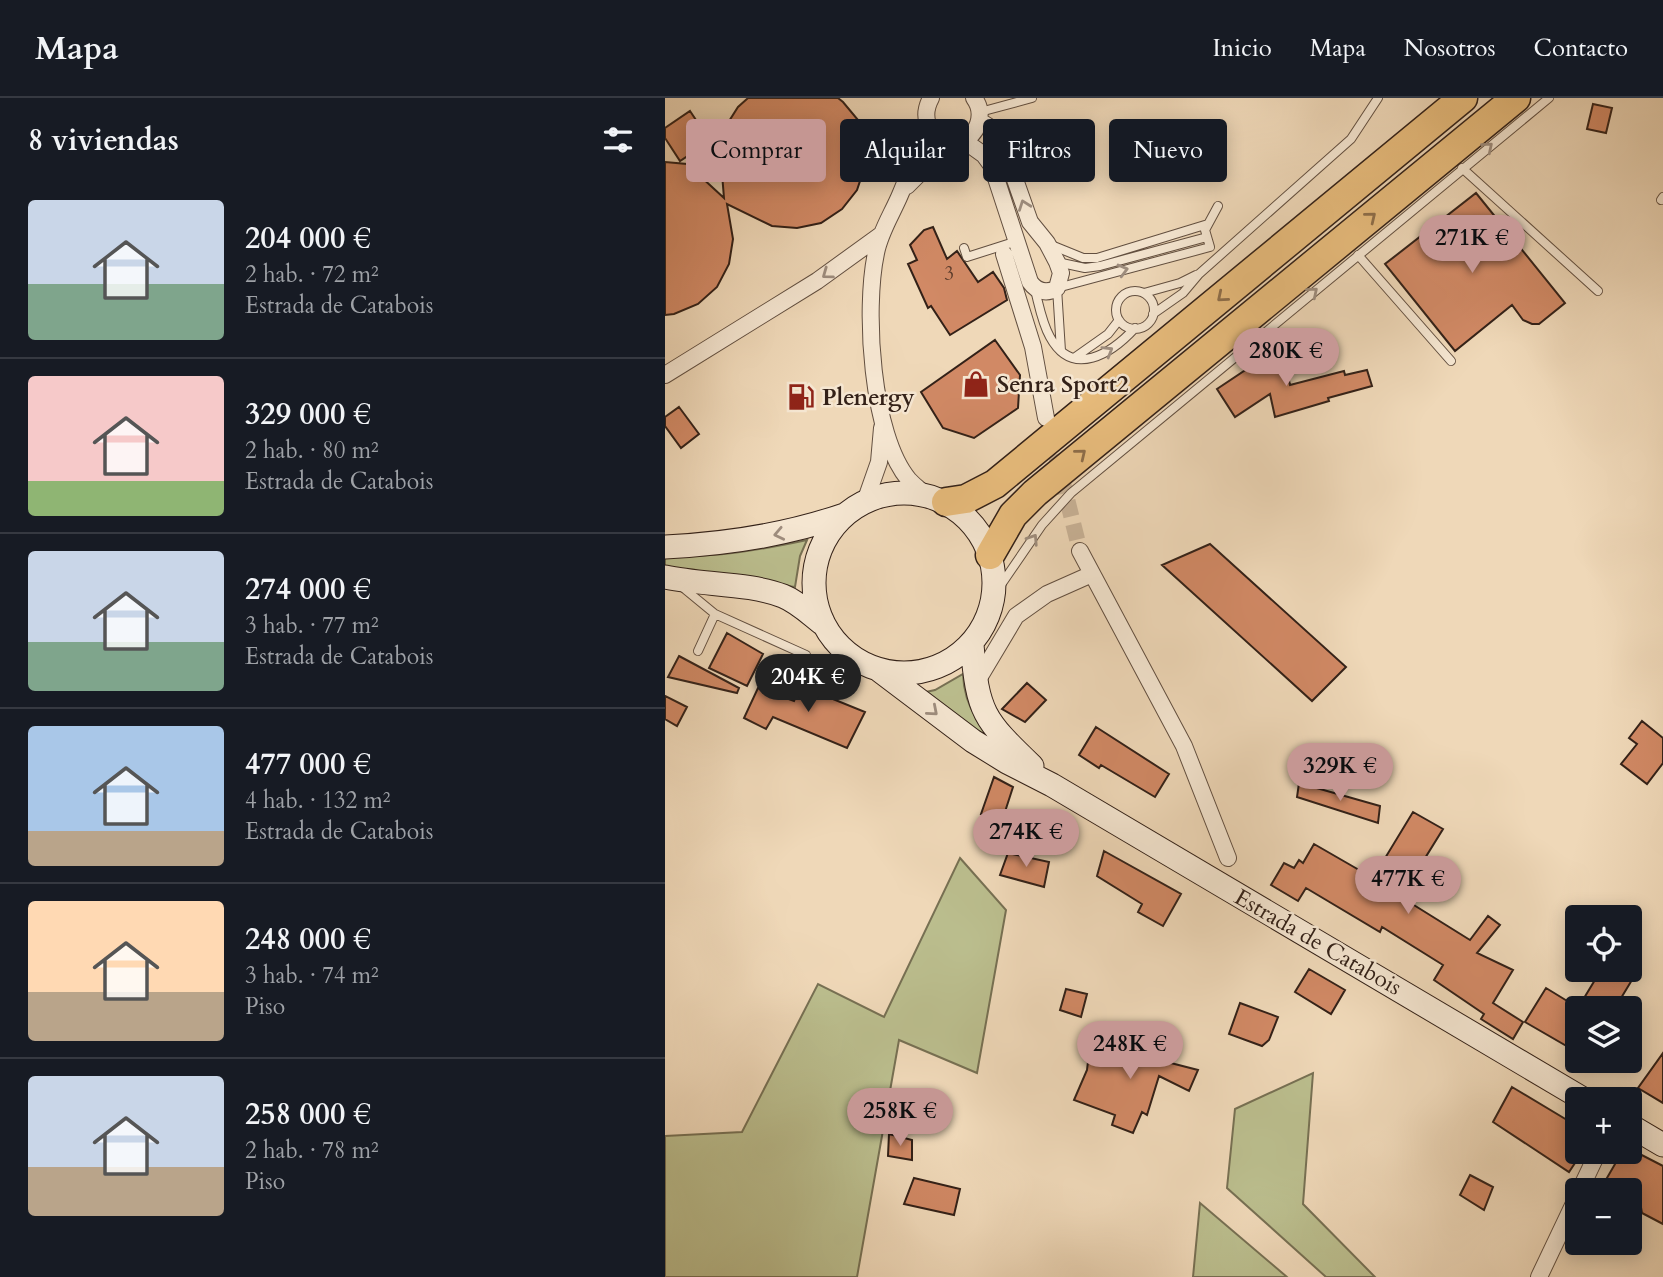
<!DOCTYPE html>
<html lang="es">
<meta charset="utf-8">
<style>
body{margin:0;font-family:Cardo,serif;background:#20242c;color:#f1f3f6;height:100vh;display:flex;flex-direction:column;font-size:26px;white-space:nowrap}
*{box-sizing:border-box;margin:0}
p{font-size:23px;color:#9ea1a6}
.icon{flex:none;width:38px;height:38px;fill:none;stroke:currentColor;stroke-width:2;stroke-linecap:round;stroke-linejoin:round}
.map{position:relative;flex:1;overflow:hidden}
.details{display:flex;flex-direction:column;background:#171b24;width:665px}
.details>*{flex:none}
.banner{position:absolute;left:21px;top:21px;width:665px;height:63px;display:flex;gap:14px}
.fabs{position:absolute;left:900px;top:807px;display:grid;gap:14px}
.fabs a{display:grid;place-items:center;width:77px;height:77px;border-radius:7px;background:#171b24;box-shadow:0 4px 18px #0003;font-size:35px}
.price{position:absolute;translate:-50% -60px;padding:0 16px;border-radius:24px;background:#c59692;color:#111;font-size:23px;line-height:46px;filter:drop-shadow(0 2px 4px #0008)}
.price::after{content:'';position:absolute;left:50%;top:42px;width:21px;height:16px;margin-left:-10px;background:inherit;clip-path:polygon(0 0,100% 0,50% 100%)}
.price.current{background:#222;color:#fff}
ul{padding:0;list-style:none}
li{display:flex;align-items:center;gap:21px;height:175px;padding:0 28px}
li+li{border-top:2px solid #363941}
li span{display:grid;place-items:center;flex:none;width:196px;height:140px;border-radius:7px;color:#555}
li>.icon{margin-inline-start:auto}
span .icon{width:84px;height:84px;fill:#fffc;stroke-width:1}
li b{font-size:30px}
h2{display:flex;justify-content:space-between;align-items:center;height:84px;padding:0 28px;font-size:30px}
.tag{padding:0 24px;border-radius:7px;background:#171b24;box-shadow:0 4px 18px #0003;font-size:24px;line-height:63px}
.tag.current{background:#c59692;color:#111}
header{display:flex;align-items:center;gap:42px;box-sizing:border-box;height:98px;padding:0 35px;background:#171b24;border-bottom:2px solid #363941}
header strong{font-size:33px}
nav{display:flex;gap:38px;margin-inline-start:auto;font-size:24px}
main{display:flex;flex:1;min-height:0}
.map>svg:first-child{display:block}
.green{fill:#bbbe8e;stroke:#777053;stroke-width:2}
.building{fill:#d18965;stroke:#332118;stroke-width:2}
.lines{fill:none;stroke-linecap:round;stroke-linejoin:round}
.street-tunnel{stroke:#c9b398;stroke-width:16;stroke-dasharray:16 8;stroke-linecap:butt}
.lane-casing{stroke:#624f40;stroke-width:10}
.street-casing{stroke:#624f40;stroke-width:18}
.secondary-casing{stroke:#332118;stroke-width:25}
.highway-casing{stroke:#332118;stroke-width:31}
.lane{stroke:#f5e6d1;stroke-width:8}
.street{stroke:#f5e6d1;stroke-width:16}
.secondary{stroke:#f5e6d1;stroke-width:23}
.highway{stroke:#e8bc7c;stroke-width:28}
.oneway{stroke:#9e8d7e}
.oneway2{stroke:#8e6e4a}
.labels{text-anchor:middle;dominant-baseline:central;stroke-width:5;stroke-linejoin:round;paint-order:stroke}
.number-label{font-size:19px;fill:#5a3b2b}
.poi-label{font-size:23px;font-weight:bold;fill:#332118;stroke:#f5e6d1;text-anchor:start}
.street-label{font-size:23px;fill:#332118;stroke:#f5e6d1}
</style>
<header>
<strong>Mapa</strong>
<nav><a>Inicio</a><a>Mapa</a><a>Nosotros</a><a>Contacto</a></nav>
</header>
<main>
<section class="details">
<h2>8 viviendas<svg class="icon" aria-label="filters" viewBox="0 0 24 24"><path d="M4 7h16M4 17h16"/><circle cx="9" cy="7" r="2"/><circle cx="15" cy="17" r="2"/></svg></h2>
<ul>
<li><span style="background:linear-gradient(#c9d6e8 60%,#7fa58c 0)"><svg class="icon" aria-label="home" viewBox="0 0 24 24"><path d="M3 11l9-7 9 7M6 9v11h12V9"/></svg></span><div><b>204 000 €</b><p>2 hab. · 72 m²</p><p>Estrada de Catabois</p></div></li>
<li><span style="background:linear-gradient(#f6c9c9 75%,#8fb573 0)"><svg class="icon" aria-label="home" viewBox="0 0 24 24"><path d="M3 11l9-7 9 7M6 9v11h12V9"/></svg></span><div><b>329 000 €</b><p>2 hab. · 80 m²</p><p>Estrada de Catabois</p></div></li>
<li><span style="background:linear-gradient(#c9d6e8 65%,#7fa58c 0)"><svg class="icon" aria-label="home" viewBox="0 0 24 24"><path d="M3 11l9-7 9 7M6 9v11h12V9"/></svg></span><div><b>274 000 €</b><p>3 hab. · 77 m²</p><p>Estrada de Catabois</p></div></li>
<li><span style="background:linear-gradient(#a9c7e8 75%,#b9a48a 0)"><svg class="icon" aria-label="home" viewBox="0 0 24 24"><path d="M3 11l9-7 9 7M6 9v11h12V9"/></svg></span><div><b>477 000 €</b><p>4 hab. · 132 m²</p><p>Estrada de Catabois</p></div></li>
<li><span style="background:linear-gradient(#ffd9b3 65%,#b9a48a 0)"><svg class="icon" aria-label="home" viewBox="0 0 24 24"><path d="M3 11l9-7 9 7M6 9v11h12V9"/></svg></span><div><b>248 000 €</b><p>3 hab. · 74 m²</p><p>Piso</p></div></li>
<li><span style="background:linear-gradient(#c9d6e8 65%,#b9a48a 0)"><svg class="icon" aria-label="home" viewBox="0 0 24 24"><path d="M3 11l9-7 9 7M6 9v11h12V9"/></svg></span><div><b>258 000 €</b><p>2 hab. · 78 m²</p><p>Piso</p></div></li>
</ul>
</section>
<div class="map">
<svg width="998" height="1179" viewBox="0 0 998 1179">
<rect width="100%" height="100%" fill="#efd8b8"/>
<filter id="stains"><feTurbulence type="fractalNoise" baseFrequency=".00286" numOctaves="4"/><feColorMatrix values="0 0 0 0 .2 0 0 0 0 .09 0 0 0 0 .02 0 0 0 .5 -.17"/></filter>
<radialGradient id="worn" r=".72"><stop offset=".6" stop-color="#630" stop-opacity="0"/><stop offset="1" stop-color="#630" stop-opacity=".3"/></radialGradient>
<path class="green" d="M142 442 135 458 130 489 0 471V458C48 460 95 452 142 442Z
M298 576C299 612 318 632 343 655L256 595 270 592Z
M295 760 341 812 312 975 234 942 192 1179H0V1038L77 1034 153 886 219 919Z
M648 975 638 1106 710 1179H661L562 1090 570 1011Z
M535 1105 622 1179H528Z"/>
<path class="building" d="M83 0H173L178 4 193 22 200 45V68L192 92 177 111 156 125 132 130 107 128 62 106 68 141 64 166 52 189 33 206 9 216 0 217V64L22 66 59 100 54 39 73 9Z
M928 6 947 10 941 35 922 31Z
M25 13 45 43 15 63 0 40V30Z
M811 95 900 205 874 226H867L858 222 847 207 790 253 720 166Z
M268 129 282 161 292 153 313 184 328 174 339 190 342 202 285 237 266 208 263 210 243 166 252 162 245 147 259 132Z
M330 242 355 277 353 310 309 340 278 330 256 294Z
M619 259 625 287 679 273 680 277 702 272 707 288 663 300 664 303 610 319 605 296 570 319 552 291 591 265Z
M14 309 34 336 16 350 0 328V319Z
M545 446 681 569 647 603 497 467Z
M62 535 98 556 82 588 44 570Z
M14 558 74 590 72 595 3 579Z
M137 585 160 594 158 597 200 614 182 650 108 619 101 631 79 620 93 590 129 603Z
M362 585 381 602 360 624 337 611Z
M0 598 22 609 12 628 0 621Z
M977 623 998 640V665L982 686 956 666 972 646 964 640Z
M431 629 504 676 490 699 436 667 434 670 414 657Z
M329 679 348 689 337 723 316 716Z
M634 685 715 708 713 725 632 699Z
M748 714 778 731 736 799 805 842 823 818 835 827 812 855 848 872 828 905 858 924 848 941 816 921 819 916 769 882 778 867 717 829 715 834 641 790 633 803 606 787 619 765 629 770 634 762 638 765 649 746 708 780Z
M439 753 516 796 498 828 473 814 477 806 432 778Z
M343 755 384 764 379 789 335 777Z
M644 871 680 892 666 916 630 894Z
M936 872H973L950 910H913Z
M881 890 912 909V954L860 924Z
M401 891 422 896 416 919 395 912Z
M575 905 613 919 604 942 597 948 564 936Z
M470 938 501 951 498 963 533 972 524 993 494 978 482 1017 477 1014 468 1035 447 1027 450 1017 409 1002 422 972 424 955 442 963 446 949 463 955Z
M998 955V1005L973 990Z
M847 989 912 1028V1062L904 1074 828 1024Z
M261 993 277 998 270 1026 255 1020Z
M224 1036 247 1042V1062L223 1058Z
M957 1054H971L998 1068V1126L977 1115 975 1104 964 1098V1092H952L939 1085Z
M805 1077 828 1089 819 1112 795 1097Z
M249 1080 295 1091 289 1117 239 1106Z"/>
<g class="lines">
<path class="street-tunnel" d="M385 333 415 453"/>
<defs>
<path id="lane" d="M315 14 367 0
M797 70 933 193
M996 102 998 99
M386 147 418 160H432L543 126
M299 150 302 159 352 143
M693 157 786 263
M392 164 420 170 435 168 542 139
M370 192C374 207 377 225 385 239 408 281 447 255 470 230
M451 212a19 19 0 1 1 38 0a19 19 0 1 1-38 0Z
M479 195 515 185 531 177
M488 216 518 195 534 176 686 41 713 0
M396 253 392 190 545 149 540 132 553 108
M409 260 443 236 454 222
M16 488 50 516 141 557
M329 497 377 427 406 395 884 0
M33 553 50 516"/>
<path id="street" d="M266 0C245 39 301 61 313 26 316 17 315 8 309 0
M298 42 319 57 327 68 365 184C372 194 382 196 392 190L396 175 392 164 382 145 365 124 335 39 329 32 315 23
M242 88 286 44
M339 156 368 249 381 320
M0 277 152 183 217 136
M260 397C255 392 249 387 244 382 206 337 199 211 211 155 215 134 227 116 235 97 245 74 253 50 262 27
M201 401 214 364 217 330
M415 453 519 648 563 760
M311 585 351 518 382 496 427 476
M915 1092 933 1054
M874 1179 912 1099"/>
<path id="secondary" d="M149 485a90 90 0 1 1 180 0a90 90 0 1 1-180 0Z
M0 449C62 446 121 437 179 417
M0 479C36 487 85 485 118 498 133 504 145 516 158 526
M307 547C313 615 318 621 367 668
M214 572 308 643 342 664 387 687 918 1001
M964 1027 998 1047"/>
<path id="highway" d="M281 404 301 401 330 386 798 0
M325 457 348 417 370 395 851 0"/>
</defs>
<use href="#lane" class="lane-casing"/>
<use href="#street" class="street-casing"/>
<use href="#secondary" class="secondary-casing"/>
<use href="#highway" class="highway-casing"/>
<use href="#lane" class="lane"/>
<use href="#street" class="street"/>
<use href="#secondary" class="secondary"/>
<use href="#highway" class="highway"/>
</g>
<defs><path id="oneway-chevron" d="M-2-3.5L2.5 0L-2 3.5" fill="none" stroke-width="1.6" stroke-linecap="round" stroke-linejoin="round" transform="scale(1.75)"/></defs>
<g class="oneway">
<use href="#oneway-chevron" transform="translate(823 49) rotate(-40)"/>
<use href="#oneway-chevron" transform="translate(359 107) rotate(-110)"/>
<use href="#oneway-chevron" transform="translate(458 172) rotate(-15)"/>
<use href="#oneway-chevron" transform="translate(162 176) rotate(144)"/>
<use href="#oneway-chevron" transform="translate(648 194) rotate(-40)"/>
<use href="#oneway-chevron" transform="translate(443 253) rotate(-31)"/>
<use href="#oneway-chevron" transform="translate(114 436) rotate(168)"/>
<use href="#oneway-chevron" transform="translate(368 441) rotate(-57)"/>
<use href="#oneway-chevron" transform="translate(268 613) rotate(41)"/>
</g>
<g class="oneway2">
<use href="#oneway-chevron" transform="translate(706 119) rotate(-39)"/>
<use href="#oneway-chevron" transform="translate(557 199) rotate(140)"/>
<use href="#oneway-chevron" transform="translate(416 356) rotate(-39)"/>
</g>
<defs>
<symbol id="shop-bare" viewBox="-9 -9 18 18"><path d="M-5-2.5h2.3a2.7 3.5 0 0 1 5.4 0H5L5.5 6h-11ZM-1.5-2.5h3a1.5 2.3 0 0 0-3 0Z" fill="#8f2418" stroke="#f5e6d1" stroke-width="2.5" paint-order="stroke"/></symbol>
<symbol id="fuel-bare" viewBox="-9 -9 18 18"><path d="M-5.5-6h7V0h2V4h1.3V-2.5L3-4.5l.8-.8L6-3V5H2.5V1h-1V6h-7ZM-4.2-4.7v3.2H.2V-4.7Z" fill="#8f2418" stroke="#f5e6d1" stroke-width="2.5" paint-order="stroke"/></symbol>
</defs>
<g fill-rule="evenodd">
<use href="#shop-bare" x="292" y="267" width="38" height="38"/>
<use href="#fuel-bare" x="117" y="280" width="38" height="38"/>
</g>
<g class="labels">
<g class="number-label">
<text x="284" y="176">3</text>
</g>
<g class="poi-label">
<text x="332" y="286">Senra Sport2</text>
<text x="157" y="299">Plenergy</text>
</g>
<g class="street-label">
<text transform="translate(653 844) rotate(30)">Estrada de Catabois</text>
</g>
</g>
<rect width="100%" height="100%" filter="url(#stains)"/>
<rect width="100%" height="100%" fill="url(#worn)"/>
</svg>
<div class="fabs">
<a><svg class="icon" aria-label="locate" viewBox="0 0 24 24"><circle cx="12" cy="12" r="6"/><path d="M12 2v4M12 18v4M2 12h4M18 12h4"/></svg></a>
<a><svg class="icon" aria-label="layers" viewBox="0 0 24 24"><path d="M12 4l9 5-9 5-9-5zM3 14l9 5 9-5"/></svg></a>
<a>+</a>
<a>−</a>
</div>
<b class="price" style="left:807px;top:177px">271K €</b>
<b class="price" style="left:621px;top:290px">280K €</b>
<b class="price current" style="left:143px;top:616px">204K €</b>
<b class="price" style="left:675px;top:705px">329K €</b>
<b class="price" style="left:361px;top:771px">274K €</b>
<b class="price" style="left:743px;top:818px">477K €</b>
<b class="price" style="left:465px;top:983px">248K €</b>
<b class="price" style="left:235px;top:1050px">258K €</b>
<div class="banner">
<a class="tag current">Comprar</a>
<a class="tag">Alquilar</a>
<a class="tag">Filtros</a>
<a class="tag">Nuevo</a>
</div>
</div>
</main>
